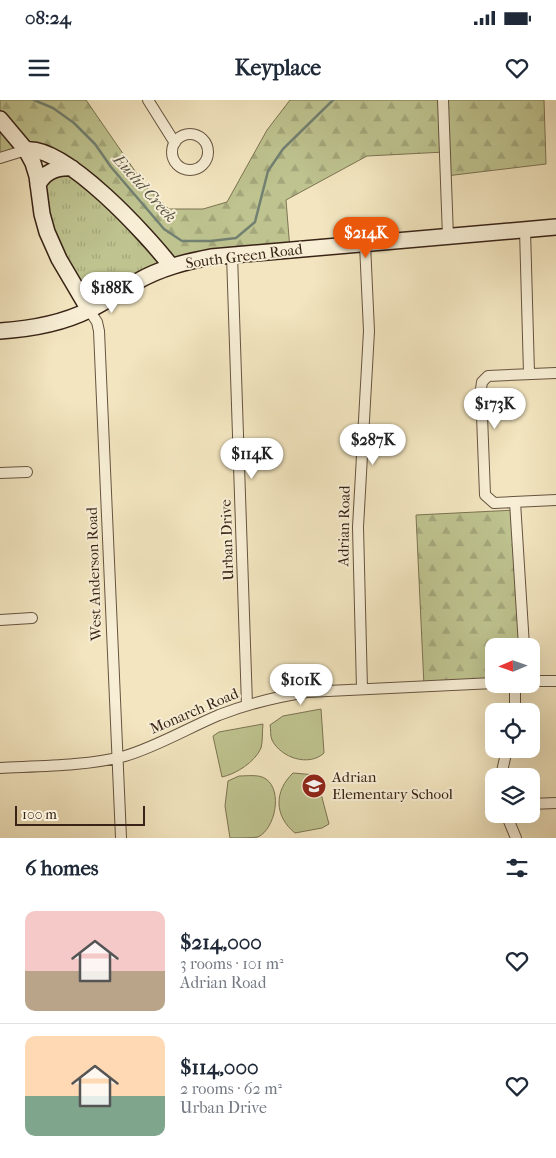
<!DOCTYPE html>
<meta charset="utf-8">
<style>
body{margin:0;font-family:"IM FELL French Canon",serif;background:#f6f6f7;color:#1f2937;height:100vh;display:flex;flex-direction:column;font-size:19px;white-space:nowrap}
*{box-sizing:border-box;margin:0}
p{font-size:16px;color:#747a83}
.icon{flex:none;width:28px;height:28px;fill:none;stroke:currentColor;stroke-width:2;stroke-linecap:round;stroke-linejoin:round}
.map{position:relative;height:738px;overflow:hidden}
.panel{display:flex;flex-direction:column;background:#fff;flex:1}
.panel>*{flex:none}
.needle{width:32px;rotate:268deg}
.tools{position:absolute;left:485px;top:538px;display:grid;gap:10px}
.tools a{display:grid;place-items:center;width:55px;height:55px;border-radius:10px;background:#fff;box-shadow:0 5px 20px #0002;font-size:25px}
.scale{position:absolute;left:15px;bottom:12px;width:130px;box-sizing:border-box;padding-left:5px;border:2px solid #382316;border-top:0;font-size:14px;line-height:18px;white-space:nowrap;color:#382316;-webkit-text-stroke:4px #f7eed5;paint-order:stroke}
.price{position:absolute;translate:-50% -42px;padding:0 11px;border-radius:18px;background:#fff;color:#222;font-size:16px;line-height:32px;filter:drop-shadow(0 1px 2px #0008)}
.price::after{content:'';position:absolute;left:50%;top:30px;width:15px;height:11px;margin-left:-8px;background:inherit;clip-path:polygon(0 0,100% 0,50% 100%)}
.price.selected{background:#ea580c;color:#fff}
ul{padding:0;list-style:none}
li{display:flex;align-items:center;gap:15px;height:125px;padding:0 25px}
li+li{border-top:1px solid #e0e1e3}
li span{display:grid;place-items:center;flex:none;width:140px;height:100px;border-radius:10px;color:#555}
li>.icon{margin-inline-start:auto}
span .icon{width:60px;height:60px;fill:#fffc;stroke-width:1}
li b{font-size:21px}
h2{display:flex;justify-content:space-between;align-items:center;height:60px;padding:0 25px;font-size:21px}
.status{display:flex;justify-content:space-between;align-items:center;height:35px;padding:0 25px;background:#fff;direction:ltr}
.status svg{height:14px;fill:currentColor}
header{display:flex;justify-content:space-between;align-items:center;height:65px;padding:0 25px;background:#fff;font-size:22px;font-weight:800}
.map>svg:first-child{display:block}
.forest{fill:url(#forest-firs);stroke:#7b7352}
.park{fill:url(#park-tufts);stroke:#7b7352}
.pitch{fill:#bec38f;stroke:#7b7352}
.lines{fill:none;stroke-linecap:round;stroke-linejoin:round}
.stream{stroke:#738172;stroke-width:2.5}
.street-casing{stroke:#665440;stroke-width:12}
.secondary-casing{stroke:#382316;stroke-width:18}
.street{stroke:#f7eed5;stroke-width:10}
.secondary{stroke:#f7eed5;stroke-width:15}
.labels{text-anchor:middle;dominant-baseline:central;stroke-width:4;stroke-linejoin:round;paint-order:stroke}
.street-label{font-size:15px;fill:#382316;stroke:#f7eed5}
.poi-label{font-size:15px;fill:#382316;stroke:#f7eed5;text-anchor:start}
.water-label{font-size:16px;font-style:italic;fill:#565244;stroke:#f7eed5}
</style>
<div class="status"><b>08:24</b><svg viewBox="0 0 49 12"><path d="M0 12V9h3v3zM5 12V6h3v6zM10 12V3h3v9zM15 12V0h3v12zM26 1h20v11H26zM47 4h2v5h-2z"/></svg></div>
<header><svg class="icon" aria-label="menu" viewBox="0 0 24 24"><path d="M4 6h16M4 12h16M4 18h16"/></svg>Keyplace<svg class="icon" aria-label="heart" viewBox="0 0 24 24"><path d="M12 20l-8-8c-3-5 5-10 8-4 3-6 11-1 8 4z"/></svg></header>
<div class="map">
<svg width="556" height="738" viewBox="0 0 556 738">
<defs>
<pattern id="forest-firs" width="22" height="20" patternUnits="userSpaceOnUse" patternTransform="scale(1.25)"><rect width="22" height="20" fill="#bec38f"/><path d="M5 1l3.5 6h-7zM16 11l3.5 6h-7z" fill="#a4a77b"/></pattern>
<pattern id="park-tufts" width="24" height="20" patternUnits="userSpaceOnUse" patternTransform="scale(1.25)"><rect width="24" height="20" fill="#bec38f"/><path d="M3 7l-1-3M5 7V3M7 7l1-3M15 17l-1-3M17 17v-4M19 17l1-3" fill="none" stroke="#a4a77b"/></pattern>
</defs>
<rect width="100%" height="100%" fill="#f2e5bf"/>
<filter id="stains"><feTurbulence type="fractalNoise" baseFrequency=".004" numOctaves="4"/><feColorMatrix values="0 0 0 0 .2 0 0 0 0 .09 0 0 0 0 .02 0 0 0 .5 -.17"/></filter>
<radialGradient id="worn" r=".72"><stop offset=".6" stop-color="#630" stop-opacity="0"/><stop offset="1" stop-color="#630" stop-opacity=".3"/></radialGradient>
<path class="forest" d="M0 0H86L146 87 169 109H203L227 102 267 30 290 0H544L546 64 446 76 445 52 367 56 286 100 290 150 171 166 44 53 0 58Z
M516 410 523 546H494V583L424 586 416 415Z"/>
<path class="park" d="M66 68 171 166 89 210 53 149 41 79Z"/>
<path class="pitch" d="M321 609 324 653C309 667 281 658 272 640 270 636 271 629 270 625L283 616Z
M263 624C262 631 263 641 261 648 255 662 236 674 222 677L213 636 219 632Z
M293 673 316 675 329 724 322 728 295 733C274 716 274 691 293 673Z
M239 676C248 676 259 674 266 679 283 691 275 729 258 737 250 738 239 738 230 738L225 706 228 681Z"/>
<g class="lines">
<path class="stream" d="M34 0 53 8 74 23 95 44 111 67 164 129 182 141H211L236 138 255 122 268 71 283 49 333 0"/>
<defs>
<path id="street" d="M148 0 175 43
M443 0 448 137
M172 52a18 18 0 1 1 36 0a18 18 0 1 1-36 0Z
M0 58 26 50
M525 130 529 273
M232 155 247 605
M89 210 97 222 99 231 121 738
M556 273 488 276 482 282 481 289 485 395 494 403 556 400
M0 373 27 372
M515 402 524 546
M0 520 32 518
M531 581H556
M515 584V611
M362 589 358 427 369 231 365 144
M0 668C39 666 87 666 125 656 156 647 188 628 219 615 247 604 276 597 307 592L494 583
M501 676 507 649
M531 704 556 703
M506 714 516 738"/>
<path id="secondary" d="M0 19 26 50 33 63 37 76 42 114 47 132 59 159 89 210
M26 50C64 44 149 137 171 166
M38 85C44 72 57 67 72 68
M0 231C30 229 61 224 89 210 106 202 122 190 138 181 161 168 185 162 211 157L556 127"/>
</defs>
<use href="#street" class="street-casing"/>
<use href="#secondary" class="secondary-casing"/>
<use href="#street" class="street"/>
<use href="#secondary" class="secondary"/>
</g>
<defs>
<symbol id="school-disc" viewBox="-11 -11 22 22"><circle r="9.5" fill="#8f2418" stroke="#f7eed5"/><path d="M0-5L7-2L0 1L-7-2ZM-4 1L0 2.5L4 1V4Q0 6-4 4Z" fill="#fff"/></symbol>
</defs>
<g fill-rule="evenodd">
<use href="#school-disc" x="300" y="672" width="28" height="28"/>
</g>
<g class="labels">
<g class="street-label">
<text transform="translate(244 156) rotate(-7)">South Green Road</text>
<text transform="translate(344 426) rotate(-89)">Adrian Road</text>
<text transform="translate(227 440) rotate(-92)">Urban Drive</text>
<text transform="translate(94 474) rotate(-92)">West Anderson Road</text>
<text transform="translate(194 611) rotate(-23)">Monarch Road</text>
</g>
<g class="poi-label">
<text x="332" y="677">Adrian<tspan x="332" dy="17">Elementary School</tspan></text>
</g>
<g class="water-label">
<text transform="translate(145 88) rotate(48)">Euclid Creek</text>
</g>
</g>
<rect width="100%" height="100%" filter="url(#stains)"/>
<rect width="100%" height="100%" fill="url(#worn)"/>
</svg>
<div class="tools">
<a><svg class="needle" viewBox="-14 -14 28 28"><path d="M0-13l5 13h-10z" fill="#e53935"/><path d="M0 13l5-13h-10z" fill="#747a83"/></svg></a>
<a><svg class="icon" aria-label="locate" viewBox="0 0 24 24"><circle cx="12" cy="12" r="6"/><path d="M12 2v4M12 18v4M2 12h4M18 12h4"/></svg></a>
<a><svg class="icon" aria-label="layers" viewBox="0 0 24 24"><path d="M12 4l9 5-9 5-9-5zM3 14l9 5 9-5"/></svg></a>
</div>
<div class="scale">100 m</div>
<b class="price selected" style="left:366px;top:159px">$214K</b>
<b class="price" style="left:112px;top:214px">$188K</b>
<b class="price" style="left:495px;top:330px">$173K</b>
<b class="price" style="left:373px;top:366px">$287K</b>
<b class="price" style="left:252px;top:380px">$114K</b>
<b class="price" style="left:301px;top:606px">$101K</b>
</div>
<section class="panel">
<h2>6 homes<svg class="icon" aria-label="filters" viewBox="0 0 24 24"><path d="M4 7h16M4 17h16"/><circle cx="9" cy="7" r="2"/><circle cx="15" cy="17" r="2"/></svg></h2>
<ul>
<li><span style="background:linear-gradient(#f6c9c9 60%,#b9a48a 0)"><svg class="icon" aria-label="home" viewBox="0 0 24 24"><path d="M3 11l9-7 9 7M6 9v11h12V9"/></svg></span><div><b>$214,000</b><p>3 rooms · 101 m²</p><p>Adrian Road</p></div><svg class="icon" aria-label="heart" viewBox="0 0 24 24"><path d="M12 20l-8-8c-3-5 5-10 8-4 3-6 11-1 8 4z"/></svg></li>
<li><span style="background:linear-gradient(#ffd9b3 60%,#7fa58c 0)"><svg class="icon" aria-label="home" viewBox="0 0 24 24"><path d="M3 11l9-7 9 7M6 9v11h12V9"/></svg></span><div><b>$114,000</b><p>2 rooms · 62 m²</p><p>Urban Drive</p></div><svg class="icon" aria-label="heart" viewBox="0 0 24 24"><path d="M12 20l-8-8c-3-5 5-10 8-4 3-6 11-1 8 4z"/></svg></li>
</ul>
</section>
